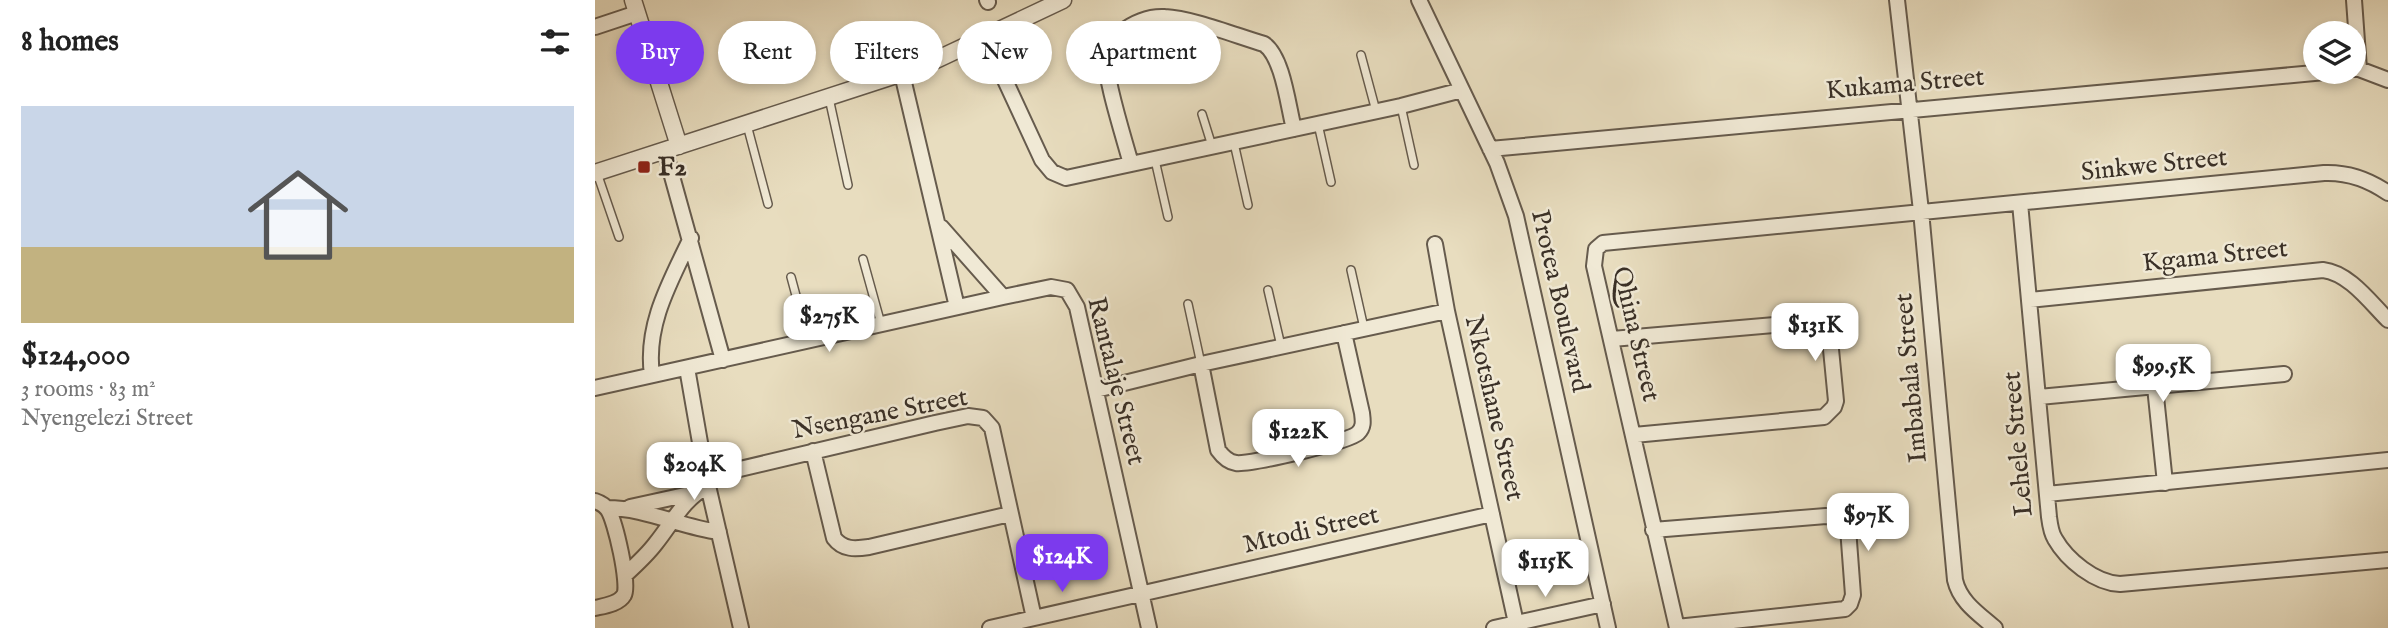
<!DOCTYPE html>
<meta charset="utf-8">
<style>
body{margin:0;font-family:"IM FELL English",serif;background:#f6f6f6;color:#222;height:100vh;display:flex;flex-direction:column;font-size:26px;white-space:nowrap}
*{box-sizing:border-box;margin:0}
p{font-size:23px;color:#767676}
.icon{flex:none;width:38px;height:38px;fill:none;stroke:currentColor;stroke-width:2;stroke-linecap:round;stroke-linejoin:round}
.map{position:relative;flex:1;overflow:hidden}
.panel{display:flex;flex-direction:column;background:#fff;width:595px}
.panel>*{flex:none}
.top-card{position:absolute;left:21px;top:21px;width:665px;height:63px;display:flex;gap:14px}
.controls{position:absolute;left:1708px;top:21px;display:grid;gap:14px}
.controls a{display:grid;place-items:center;width:63px;height:63px;border-radius:50%;background:#fff;box-shadow:0 4px 10px #0003;font-size:35px}
.price{position:absolute;translate:-50% -60px;padding:0 16px;border-radius:14px;background:#fff;color:#222;font-size:23px;line-height:46px;filter:drop-shadow(0 2px 4px #0008)}
.price::after{content:'';position:absolute;left:50%;top:42px;width:21px;height:16px;margin-left:-10px;background:inherit;clip-path:polygon(0 0,100% 0,50% 100%)}
.price.selected{background:#7c3aed;color:#fff}
ul{padding:0;list-style:none}
li{display:grid;align-content:center;gap:14px;height:371px;padding:0 21px}
li+li{border-top:2px solid #e0e0e0}
li span{display:grid;place-items:center;height:217px;border-radius:0px;color:#555}
li>.icon{margin-inline-start:auto}
span .icon{width:126px;height:126px;fill:#fffc;stroke-width:1}
li b{font-size:30px}
h2{display:flex;justify-content:space-between;align-items:center;height:84px;padding:0 21px;font-size:30px}
.chip{padding:0 24px;border-radius:32px;background:#fff;box-shadow:0 4px 10px #0003;font-size:24px;line-height:63px}
.chip.selected{background:#7c3aed;color:#fff}
main{display:flex;flex:1;min-height:0}
.map>svg:first-child{display:block}
.lines{fill:none;stroke-linecap:round;stroke-linejoin:round}
.service-casing{stroke:#665b4d;stroke-width:10}
.minor-casing{stroke:#665b4d;stroke-width:18}
.tertiary-casing{stroke:#665b4d;stroke-width:19}
.service{stroke:#f0e9d5;stroke-width:7}
.minor{stroke:#f0e9d5;stroke-width:14}
.tertiary{stroke:#f0e9d5;stroke-width:16}
.poi-dot{fill:#8f2418;stroke:#f0e9d5;stroke-width:2.5}
.labels{text-anchor:middle;dominant-baseline:central;stroke-width:5;stroke-linejoin:round;paint-order:stroke}
.street-label{font-size:26px;fill:#3a3027;stroke:#f0e9d5}
.poi-label{font-size:26px;font-weight:bold;fill:#3a3027;stroke:#f0e9d5;text-anchor:start}
</style>
<main>
<section class="panel">
<h2>8 homes<svg class="icon" aria-label="filters" viewBox="0 0 24 24"><path d="M4 7h16M4 17h16"/><circle cx="9" cy="7" r="2"/><circle cx="15" cy="17" r="2"/></svg></h2>
<ul>
<li><span style="background:linear-gradient(#c9d6e8 65%,#c2b280 0)"><svg class="icon" aria-label="home" viewBox="0 0 24 24"><path d="M3 11l9-7 9 7M6 9v11h12V9"/></svg></span><div><b>$124,000</b><p>3 rooms · 83 m²</p><p>Nyengelezi Street</p></div></li>
</ul>
</section>
<div class="map">
<svg width="1793" height="628" viewBox="0 0 1793 628">
<rect width="100%" height="100%" fill="#e8ddbf"/>
<filter id="stains"><feTurbulence type="fractalNoise" baseFrequency=".00286" numOctaves="4"/><feColorMatrix values="0 0 0 0 .2 0 0 0 0 .09 0 0 0 0 .02 0 0 0 .5 -.17"/></filter>
<radialGradient id="worn" r=".72"><stop offset=".6" stop-color="#630" stop-opacity="0"/><stop offset="1" stop-color="#630" stop-opacity=".3"/></radialGradient>
<g class="lines">
<defs>
<path id="service" d="M766 55 781 111
M234 98 253 185
M806 106 819 165
M607 114 617 146
M723 124 736 182
M152 125 173 204
M639 143 653 205
M560 160 573 217
M2 173 24 237
M268 259 286 324
M756 270 769 328
M196 277 213 340
M673 290 686 346
M593 304 606 364"/>
<path id="minor" d="M392 0 393 2
M824 0 902 163 921 216 1013 628
M1302 0 1326 211 1360 580C1365 602 1384 614 1400 628
M1759 0 1764 69
M0 27 42 13
M390 37 447 160 457 172 471 178 806 106 867 90
M1759 69H1764L1793 80
M307 74 362 307
M895 149 1730 72
M70 151 128 360
M536 164C530 141 508 74 511 54 512 45 518 38 525 33 538 23 554 16 570 17 596 18 642 36 669 44 688 57 693 106 699 129
M1425 203 1454 517C1455 525 1456 533 1460 539 1472 560 1500 583 1525 584L1793 560
M346 227 408 297
M840 244 852 311 921 623
M1435 300 1728 270C1754 273 1775 302 1793 320
M1017 339 1213 322 1229 324 1235 339 1241 401 1239 407 1229 417 1039 435
M606 364 623 450C628 457 633 462 641 463 654 465 754 442 763 433 769 427 768 421 767 413L749 333
M92 368 111 477 146 628
M57 375C50 325 75 282 96 238
M1560 387 1570 483
M0 388 408 297 456 287 472 290 482 307 554 628
M501 390 606 364 852 311
M1444 397 1689 374
M218 451 239 538C248 550 260 549 274 547L415 514
M111 477 340 423 373 416 388 418 397 428 439 618
M1452 494 1793 460
M0 501C6 503 10 505 13 510 20 520 35 585 29 595 24 604 9 606 0 608
M35 507 99 493
M12 508C50 508 86 527 124 532
M1058 530 1231 516 1244 518 1253 528 1258 595 1255 604 1250 609 1082 627
M30 575C41 565 52 555 61 543 78 522 88 499 113 486
M395 628 897 514
M899 628 1008 604
M1082 628 999 266 1001 249 1008 243 1729 173C1753 172 1773 179 1793 193"/>
<path id="tertiary" d="M38 0 84 146
M0 173 326 67 468 0"/>
</defs>
<use href="#service" class="service-casing"/>
<use href="#minor" class="minor-casing"/>
<use href="#tertiary" class="tertiary-casing"/>
<use href="#service" class="service"/>
<use href="#minor" class="minor"/>
<use href="#tertiary" class="tertiary"/>
</g>
<rect class="poi-dot" x="42" y="160" width="14" height="14" rx="3.5"/>
<g class="labels">
<g class="street-label">
<text transform="translate(1310 84) rotate(-5)">Kukama Street</text>
<text transform="translate(1559 165) rotate(-6)">Sinkwe Street</text>
<text transform="translate(1620 256) rotate(-6)">Kgama Street</text>
<text transform="translate(965 301) rotate(77)">Protea Boulevard</text>
<text transform="translate(1041 334) rotate(77)">Qhina Street</text>
<text transform="translate(1316 378) rotate(-95)">Imbabala Street</text>
<text transform="translate(521 381) rotate(76)">Rantalaje Street</text>
<text transform="translate(899 408) rotate(77)">Nkotshane Street</text>
<text transform="translate(285 414) rotate(-11)">Nsengane Street</text>
<text transform="translate(1423 444) rotate(-95)">Lehele Street</text>
<text transform="translate(716 530) rotate(-13)">Mtodi Street</text>
</g>
<g class="poi-label">
<text x="63" y="167">F2</text>
</g>
</g>
<rect width="100%" height="100%" filter="url(#stains)"/>
<rect width="100%" height="100%" fill="url(#worn)"/>
</svg>
<div class="controls">
<a><svg class="icon" aria-label="layers" viewBox="0 0 24 24"><path d="M12 4l9 5-9 5-9-5zM3 14l9 5 9-5"/></svg></a>
</div>
<b class="price" style="left:234px;top:354px">$275K</b>
<b class="price" style="left:1220px;top:363px">$131K</b>
<b class="price" style="left:1568px;top:404px">$99.5K</b>
<b class="price" style="left:703px;top:469px">$122K</b>
<b class="price" style="left:99px;top:502px">$204K</b>
<b class="price" style="left:1273px;top:553px">$97K</b>
<b class="price selected" style="left:467px;top:594px">$124K</b>
<b class="price" style="left:950px;top:599px">$115K</b>
<div class="top-card">
<a class="chip selected">Buy</a>
<a class="chip">Rent</a>
<a class="chip">Filters</a>
<a class="chip">New</a>
<a class="chip">Apartment</a>
</div>
</div>
</main>
